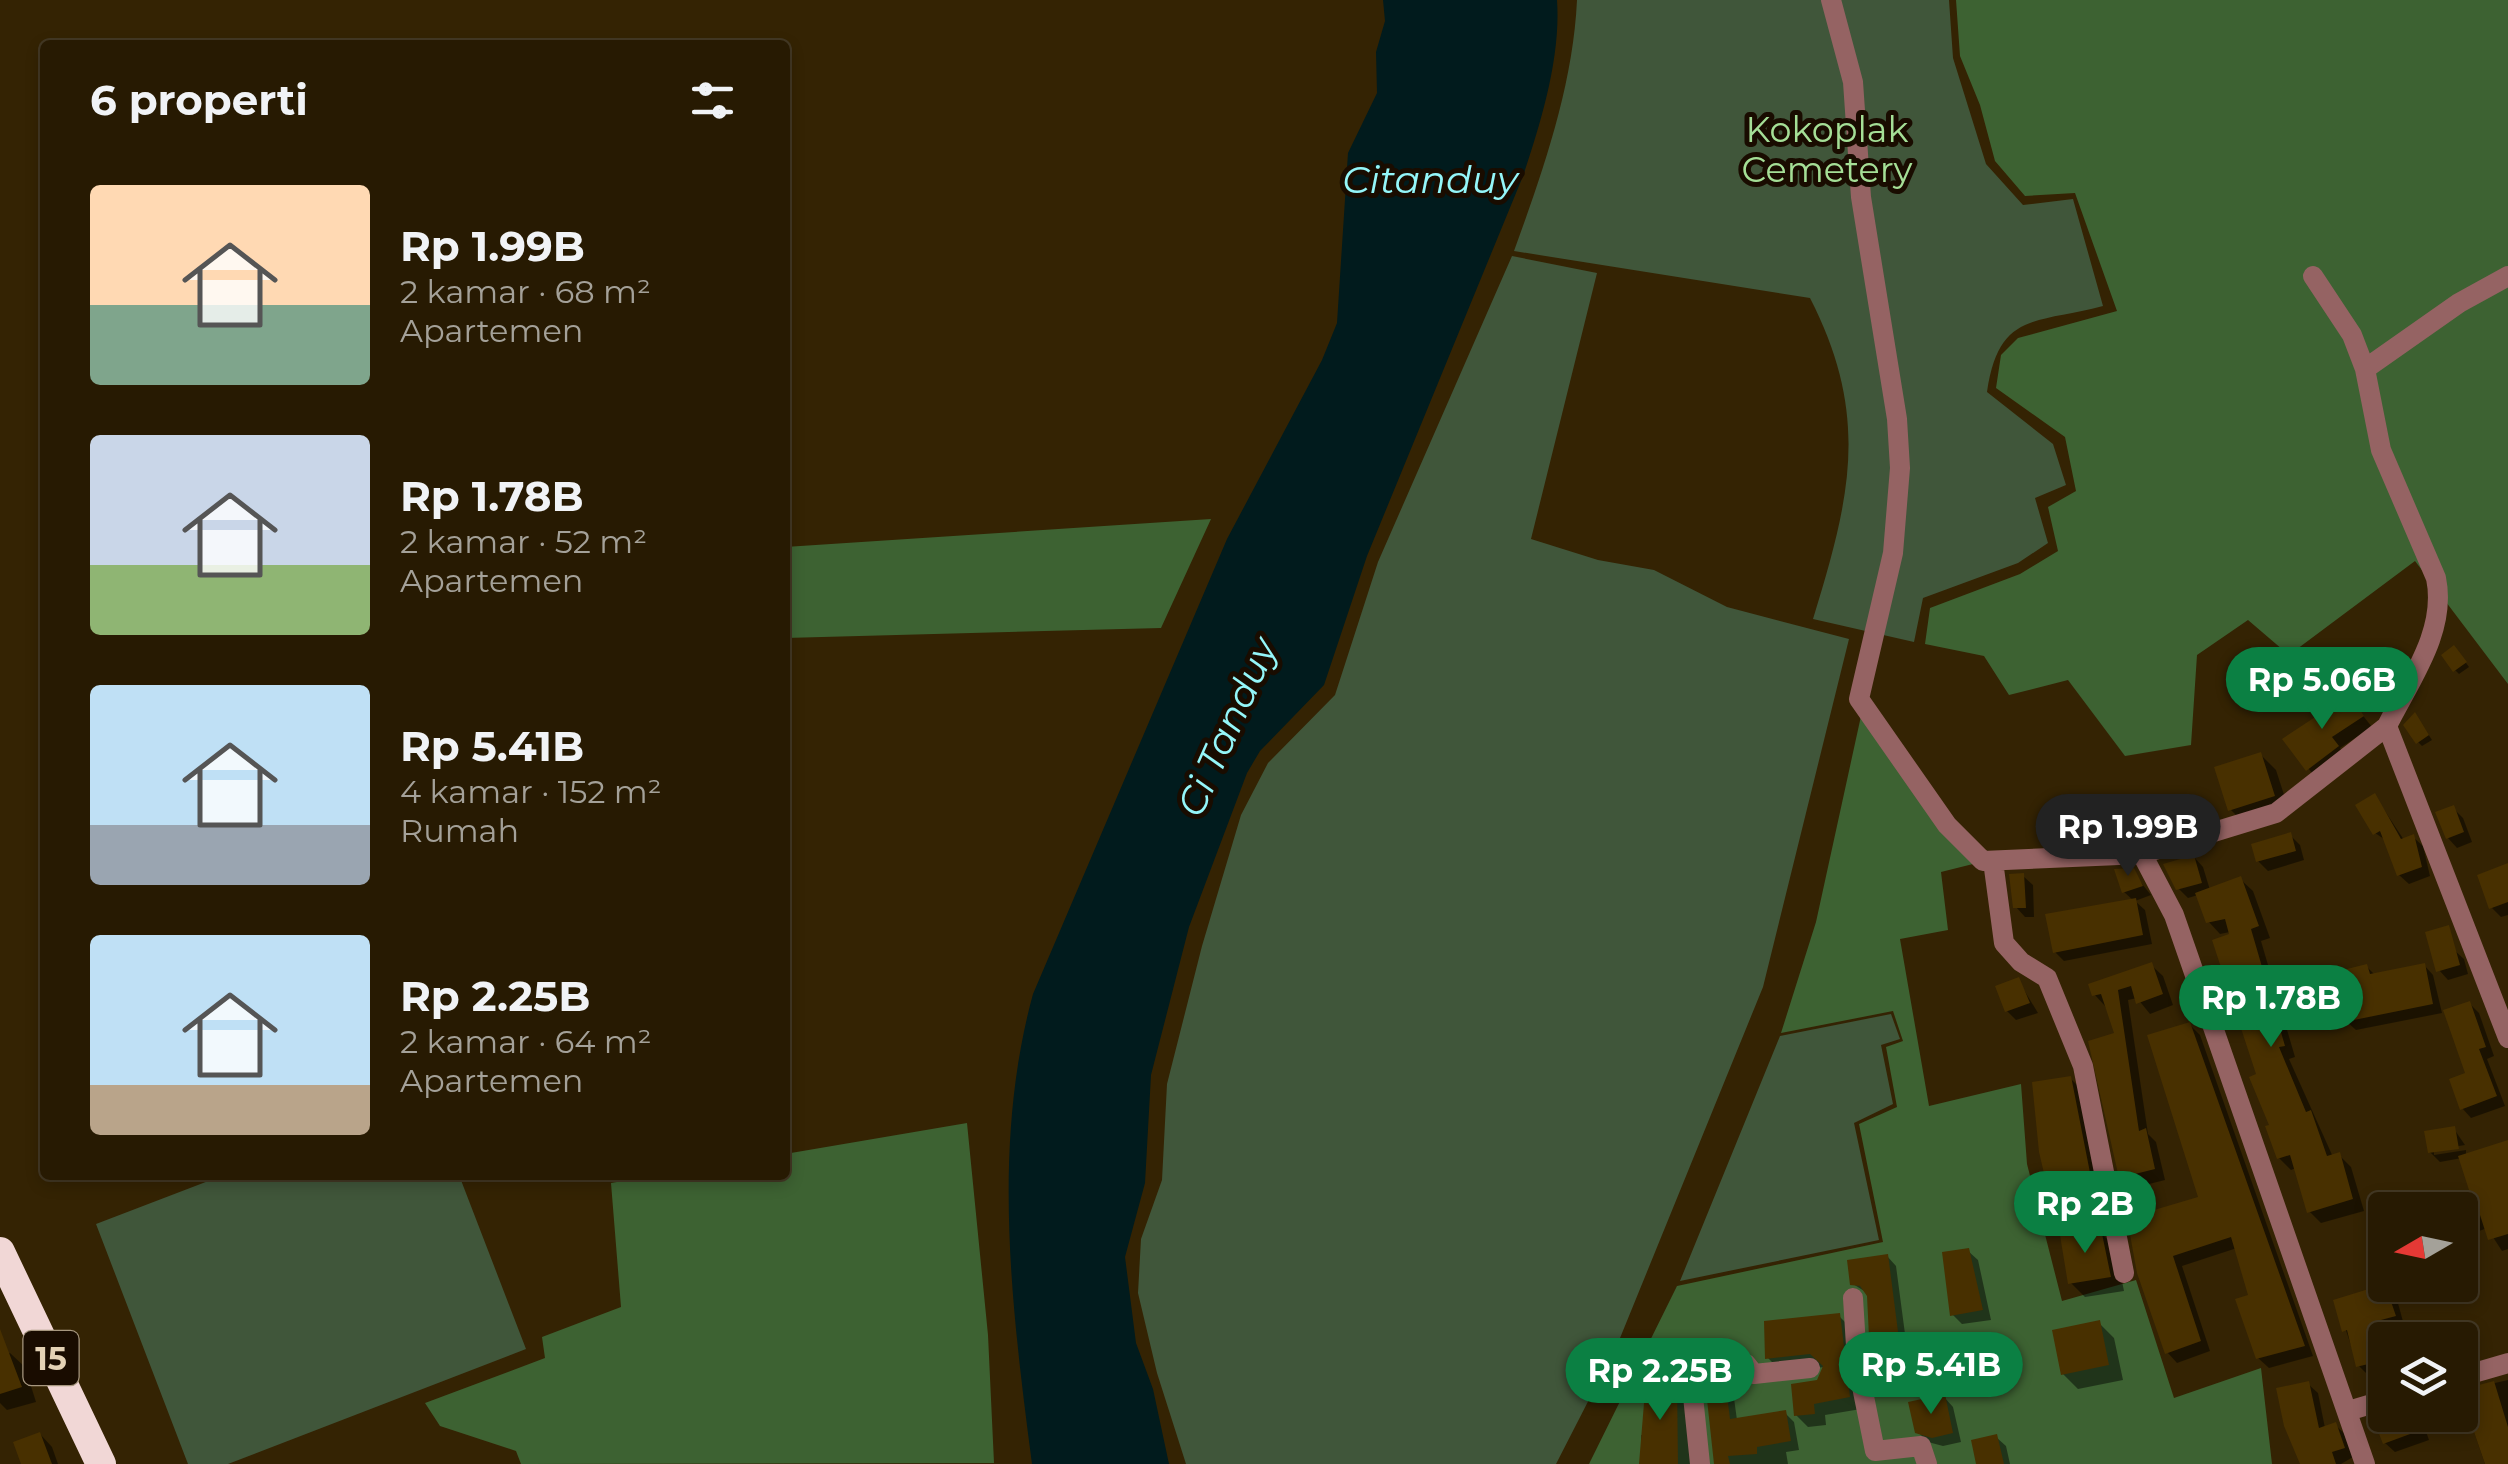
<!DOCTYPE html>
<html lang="id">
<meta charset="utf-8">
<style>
body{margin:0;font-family:Montserrat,sans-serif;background:#2f230c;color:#f1f3f6;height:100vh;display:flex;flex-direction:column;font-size:38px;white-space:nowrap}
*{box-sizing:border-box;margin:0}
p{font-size:32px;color:#a4a199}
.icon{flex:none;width:55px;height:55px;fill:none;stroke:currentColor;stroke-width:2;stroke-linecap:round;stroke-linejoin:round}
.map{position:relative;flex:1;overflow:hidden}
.panel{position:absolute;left:40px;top:40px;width:750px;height:1140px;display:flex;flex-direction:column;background:#271a02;border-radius:10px;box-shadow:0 5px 15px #0003,0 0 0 2px #433824}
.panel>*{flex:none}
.needle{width:65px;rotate:261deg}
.controls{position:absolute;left:2368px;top:1192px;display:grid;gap:20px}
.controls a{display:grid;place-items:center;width:110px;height:110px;border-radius:10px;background:#271a02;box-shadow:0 5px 15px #0003,0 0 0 2px #433824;font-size:50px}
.price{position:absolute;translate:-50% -85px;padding:0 22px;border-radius:35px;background:#0b8043;color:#fff;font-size:32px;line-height:65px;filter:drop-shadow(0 2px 5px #0008)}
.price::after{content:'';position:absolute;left:50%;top:60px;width:30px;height:22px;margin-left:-15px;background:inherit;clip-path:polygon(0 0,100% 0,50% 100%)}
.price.current{background:#222;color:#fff}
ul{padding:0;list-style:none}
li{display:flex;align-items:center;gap:30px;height:250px;padding:0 50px}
li span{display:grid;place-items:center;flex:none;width:280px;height:200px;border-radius:10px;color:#555}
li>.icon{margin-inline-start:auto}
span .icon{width:120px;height:120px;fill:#fffc;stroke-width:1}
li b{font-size:42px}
h2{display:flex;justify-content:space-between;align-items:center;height:120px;padding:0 50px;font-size:42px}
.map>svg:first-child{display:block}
.green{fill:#40563a}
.forest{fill:#3d6232}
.water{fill:#011b1d}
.shadow{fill:#0007}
.building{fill:#483000}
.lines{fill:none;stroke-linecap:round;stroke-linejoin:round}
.street{stroke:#956363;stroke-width:20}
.highway{stroke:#f1d7d6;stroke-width:30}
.labels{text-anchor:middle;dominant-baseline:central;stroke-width:10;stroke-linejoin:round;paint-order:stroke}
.shield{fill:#190c00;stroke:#a7977f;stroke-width:2.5}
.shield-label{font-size:32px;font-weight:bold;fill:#e4d2b5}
.park-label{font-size:35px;fill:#a5df96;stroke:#190c00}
.water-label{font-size:38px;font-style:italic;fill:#94f6f9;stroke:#190c00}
</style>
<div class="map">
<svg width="2508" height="1464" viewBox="0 0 2508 1464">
<rect width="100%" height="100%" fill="#342303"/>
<path class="green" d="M1577 0H1949L1953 58 1986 164 2023 205 2073 199 2103 306C2034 324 1999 312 1987 392L2053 444 2066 485 2035 498 2048 543 2018 563 1923 598 1914 642 1813 619C1850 498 1871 417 1810 298L1514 251C1543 171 1573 86 1577 0Z
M1512 256 1597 273 1531 539 1598 560 1654 570 1727 607 1849 639 1763 987 1618 1343 1556 1464H1186L1157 1373 1138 1293 1141 1239 1162 1180 1167 1084 1202 946 1241 815 1268 763 1335 695 1378 562Z
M1891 1014 1900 1039 1881 1045 1893 1104 1854 1123 1879 1240 1680 1281 1780 1036Z
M224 1175H459L526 1349 228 1464H188L96 1224Z"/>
<path class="forest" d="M1956 0H2508V684L2415 561 2289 655 2248 620 2197 655 2191 745 2125 756 2068 680 2009 695 1984 656 1925 644 1930 608 2020 574 2058 551 2048 507 2076 491 2065 437 1996 388 2001 355 2018 338 2117 311 2075 193 2025 196 1995 161 1980 105 1960 56Z
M1211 519 1161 628 785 638V547Z
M1861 716 1977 863 1941 872 1948 930 1900 939 1929 1106 2021 1084 2027 1164 2062 1301 2136 1280 2174 1398 2261 1368 2272 1464H1589L1677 1286 1883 1242 1859 1124 1897 1107 1886 1047 1903 1041 1893 1011 1781 1033 1816 922Z
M967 1123 988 1335 994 1463 521 1464 516 1451 440 1426 425 1403 545 1358 542 1337 621 1307 611 1183 658 1175H785V1154Z"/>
<path class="water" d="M1383 0H1557C1561 57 1541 122 1523 176L1367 556 1324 685 1260 751 1247 773 1189 927 1151 1075 1145 1183 1125 1257 1136 1343 1153 1389 1169 1464H1032C1012 1310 991 1147 1033 994L1227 539 1322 360 1337 323 1348 153 1377 93 1376 52 1385 21Z"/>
<path class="shadow" d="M2458 652 2469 667 2459 674 2455 670Z
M2349 698 2372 727 2340 748 2346 757 2317 779 2285 740Z
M2419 720 2432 740 2422 746 2418 742Z
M2261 755 2276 770 2289 810 2245 824 2230 809Z
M2375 796 2404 840 2413 837 2423 846 2430 876 2409 884 2399 875 2387 841 2375 833Z
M2189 798 2199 808 2204 829 2102 845 2093 835 2113 810 2119 816Z
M2453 808 2463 818 2472 842 2457 848 2448 838Z
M2290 835 2300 845 2304 860 2268 871 2258 861Z
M2194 857 2203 867 2210 890 2240 879 2253 891 2270 938 2261 941 2295 1057 2289 1059 2333 1157 2339 1155 2351 1167 2364 1211 2321 1223 2309 1211 2296 1168 2291 1170 2279 1158 2232 936 2230 932 2220 934 2208 921 2198 895 2188 898 2178 888Z
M2508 866V915L2501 917 2492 908Z
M2134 874 2151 895 2135 901 2145 910 2152 944 2064 961 2055 952 2134 901 2124 892Z
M2023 876 2033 885 2034 917H2025L2016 907Z
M2454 950 2464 959 2468 974 2448 980 2439 970Z
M2151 965 2163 976 2173 1005 2150 1014 2137 998 2128 1000 2148 1134 2156 1142 2165 1180 2133 1188 2121 1176 2118 1034 2105 1006 2094 994Z
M2424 965 2433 975 2442 1013 2356 1030 2346 1021 2367 967 2375 975Z
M2018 980 2038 1013 2016 1020 2007 1011Z
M2469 1003 2479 1013 2494 1056 2487 1059 2505 1106 2471 1118 2462 1108 2468 1075Z
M2189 1024 2200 1035 2313 1356 2269 1368 2258 1358 2251 1297 2237 1248 2182 1266 2210 1351 2177 1363 2167 1352 2140 1272 2201 1199Z
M2070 1078 2083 1091 2105 1205 2066 1214 2053 1202Z
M2454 1129 2465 1145 2434 1150V1155L2466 1150V1156L2508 1147V1249L2502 1251 2487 1228 2469 1235 2460 1225V1210H2453L2472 1191 2462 1158 2440 1162 2430 1152Z
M2100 1232 2115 1247 2124 1291 2085 1297 2070 1282Z
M1968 1251 1978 1260 1991 1320 1962 1324 1952 1314Z
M1887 1256 1896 1266 1909 1364 1882 1365 1873 1356 1869 1294 1853 1284Z
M2386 1286 2396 1296 2404 1325 2389 1329 2392 1340H2385V1371L2368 1375 2358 1365 2336 1302Z
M1839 1316 1851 1328 1861 1409 1825 1415 1826 1425 1808 1427 1796 1415 1827 1367 1780 1370 1768 1358Z
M2099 1323 2114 1338 2123 1380 2078 1389 2063 1374Z
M2459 1331 2468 1341 2477 1370 2460 1378V1340H2432Z
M10 1353 25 1367 36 1402 7 1410 0 1403V1356Z
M2508 1380V1464H2485L2460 1391Z
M1724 1382 1733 1391 1737 1420 1785 1413 1794 1422 1799 1450 1786 1452 1788 1464H1715Z
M1676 1383 1686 1393 1695 1464H1641V1435H1647Z
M2308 1384 2318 1393 2325 1428 2335 1425 2345 1434 2353 1457 2341 1464H2302Z
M1944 1397 1953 1407 1961 1442 1943 1446 1928 1442 1918 1432Z
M2391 1415H2420L2429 1440 2395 1452 2385 1443Z
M40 1434 52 1447 58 1464H24Z
M1996 1437 2006 1446 2010 1464H1979Z"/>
<path class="building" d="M2454 645 2467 662 2453 672 2441 655Z
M2350 694 2364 716 2332 737 2339 746 2306 771 2282 739Z
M2415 712 2429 735 2416 744 2403 725Z
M2261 752 2275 796 2228 811 2214 767Z
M2375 793 2401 839 2414 834 2422 867 2397 876 2380 831 2373 835 2355 805Z
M2190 795 2196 820 2090 837 2086 811 2114 807 2115 814Z
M2454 805 2464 832 2446 839 2435 812Z
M2291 832 2296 851 2256 862 2251 844Z
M2194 855 2202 883 2176 890 2163 864Z
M2508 863V902L2489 909 2477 875Z
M2134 868 2143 886 2122 893 2114 869Z
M2024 873 2026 908H2013L2009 874Z
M2241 876 2259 926 2251 929 2285 1046 2279 1047 2306 1112 2311 1110 2327 1156 2340 1152 2353 1199 2307 1213 2290 1155 2277 1159 2265 1126 2269 1125 2249 1077 2256 1074 2212 940 2229 934 2225 919 2206 923 2195 893Z
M2136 898 2143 935 2053 953 2045 914Z
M2449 925 2460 965 2436 972 2425 932Z
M2152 962 2163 994 2136 1004 2131 986 2118 990 2139 1131 2146 1128 2155 1169 2119 1178 2088 1041 2114 1033 2101 994 2092 996 2088 984Z
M2425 963 2433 1004 2344 1022 2331 973 2367 964 2370 974Z
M2019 977 2030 1003 2005 1012 1995 986Z
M2470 1001 2486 1047 2479 1049 2497 1096 2460 1110 2449 1079 2465 1073 2443 1010Z
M2190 1022 2305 1346 2256 1359 2235 1299 2248 1295 2231 1237 2173 1256 2201 1341 2165 1354 2137 1273 2127 1218 2198 1197 2147 1035Z
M2071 1076 2094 1193 2051 1203 2039 1152 2032 1082Z
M2455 1126 2459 1149 2428 1153 2424 1131Z
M2508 1140V1234L2488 1240 2480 1215 2460 1222V1210H2419L2469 1190 2458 1156Z
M2101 1229 2111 1277 2068 1284 2060 1235Z
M1969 1248 1983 1310 1950 1316 1942 1252Z
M1888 1254 1901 1355 1870 1357 1867 1296 1860 1286 1850 1285 1847 1260Z
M2385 1284 2396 1316 2381 1320 2385 1360 2356 1367 2347 1330 2342 1332 2333 1300Z
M1840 1313 1850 1397 1814 1404 1815 1414 1794 1416 1791 1384 1817 1380 1823 1366 1810 1354 1765 1359 1764 1321Z
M2100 1320 2109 1365 2061 1375 2052 1330Z
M0 1329 22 1387 0 1394Z
M1646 1379 1677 1380 1678 1464H1639Z
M1725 1379 1730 1419 1786 1410 1791 1441 1757 1447V1454L1728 1456 1730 1464H1714L1705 1381Z
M2309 1381 2319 1428 2336 1422 2345 1448 2332 1452 2336 1464H2300L2284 1426 2276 1388Z
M2494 1381 2508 1427V1464H2485L2465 1406 2460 1407V1390Z
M1945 1394 1953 1433 1932 1438 1915 1433 1908 1402Z
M2383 1415H2415L2421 1430 2383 1444 2373 1418Z
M40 1432 52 1464H21L13 1442Z
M1997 1434 2004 1464H1976L1971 1440Z"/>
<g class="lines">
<path class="street" d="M1831 0 1853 82 1861 197 1897 419 1900 468 1893 553 1859 699 1947 825 1983 861 2142 854 2174 915 2365 1464
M2313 276 2352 335 2365 369 2459 303 2508 276
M2365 369 2381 450 2436 578C2447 631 2410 680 2387 726
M2142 854 2276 813 2387 726 2508 1038
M1993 861 2004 943 2021 962 2047 978 2083 1066 2124 1273
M1853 1298 1857 1362 1875 1451 1921 1446 1927 1464
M2460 1377 2508 1363
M2348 1411 2385 1400
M1700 1464 1690 1367 1746 1364 1754 1374 1810 1368"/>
<path class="highway" d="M0 1252 101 1464"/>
</g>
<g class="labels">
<rect class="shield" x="23.5" y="1331" width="55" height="54" rx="8"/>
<g class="shield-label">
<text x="51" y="1358">15</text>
</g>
<g class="park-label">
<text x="1827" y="129">Kokoplak<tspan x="1827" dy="40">Cemetery</tspan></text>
</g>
<g class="water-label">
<text x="1430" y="179">Citanduy</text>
<text transform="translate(1227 727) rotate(-66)">Ci Tanduy</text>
</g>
</g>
</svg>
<div class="controls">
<a><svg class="needle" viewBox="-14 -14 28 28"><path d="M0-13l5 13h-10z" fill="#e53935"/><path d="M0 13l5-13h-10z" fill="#a4a199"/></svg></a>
<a><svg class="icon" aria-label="layers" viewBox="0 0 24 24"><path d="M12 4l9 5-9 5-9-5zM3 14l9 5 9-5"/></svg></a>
</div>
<b class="price" style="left:2322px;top:732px">Rp 5.06B</b>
<b class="price current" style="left:2128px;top:879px">Rp 1.99B</b>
<b class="price" style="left:2271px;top:1050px">Rp 1.78B</b>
<b class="price" style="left:2085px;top:1256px">Rp 2B</b>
<b class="price" style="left:1931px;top:1417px">Rp 5.41B</b>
<b class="price" style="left:1660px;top:1423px">Rp 2.25B</b>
<section class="panel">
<h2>6 properti<svg class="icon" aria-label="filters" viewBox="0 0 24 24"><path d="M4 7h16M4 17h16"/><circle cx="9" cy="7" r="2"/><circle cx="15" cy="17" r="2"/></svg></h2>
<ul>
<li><span style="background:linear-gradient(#ffd9b3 60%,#7fa58c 0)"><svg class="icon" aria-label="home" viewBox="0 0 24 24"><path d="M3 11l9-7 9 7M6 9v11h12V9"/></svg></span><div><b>Rp 1.99B</b><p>2 kamar · 68 m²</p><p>Apartemen</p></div></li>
<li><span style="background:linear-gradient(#c9d6e8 65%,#8fb573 0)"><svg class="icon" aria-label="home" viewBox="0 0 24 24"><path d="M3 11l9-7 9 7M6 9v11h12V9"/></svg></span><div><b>Rp 1.78B</b><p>2 kamar · 52 m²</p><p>Apartemen</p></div></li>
<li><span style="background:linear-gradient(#bfe0f5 70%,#9aa5b1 0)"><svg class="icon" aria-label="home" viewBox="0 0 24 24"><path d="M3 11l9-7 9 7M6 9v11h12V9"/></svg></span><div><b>Rp 5.41B</b><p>4 kamar · 152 m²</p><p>Rumah</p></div></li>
<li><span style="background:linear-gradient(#bfe0f5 75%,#b9a48a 0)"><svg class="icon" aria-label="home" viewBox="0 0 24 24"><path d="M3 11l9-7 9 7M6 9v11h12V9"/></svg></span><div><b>Rp 2.25B</b><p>2 kamar · 64 m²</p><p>Apartemen</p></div></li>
</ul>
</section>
</div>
